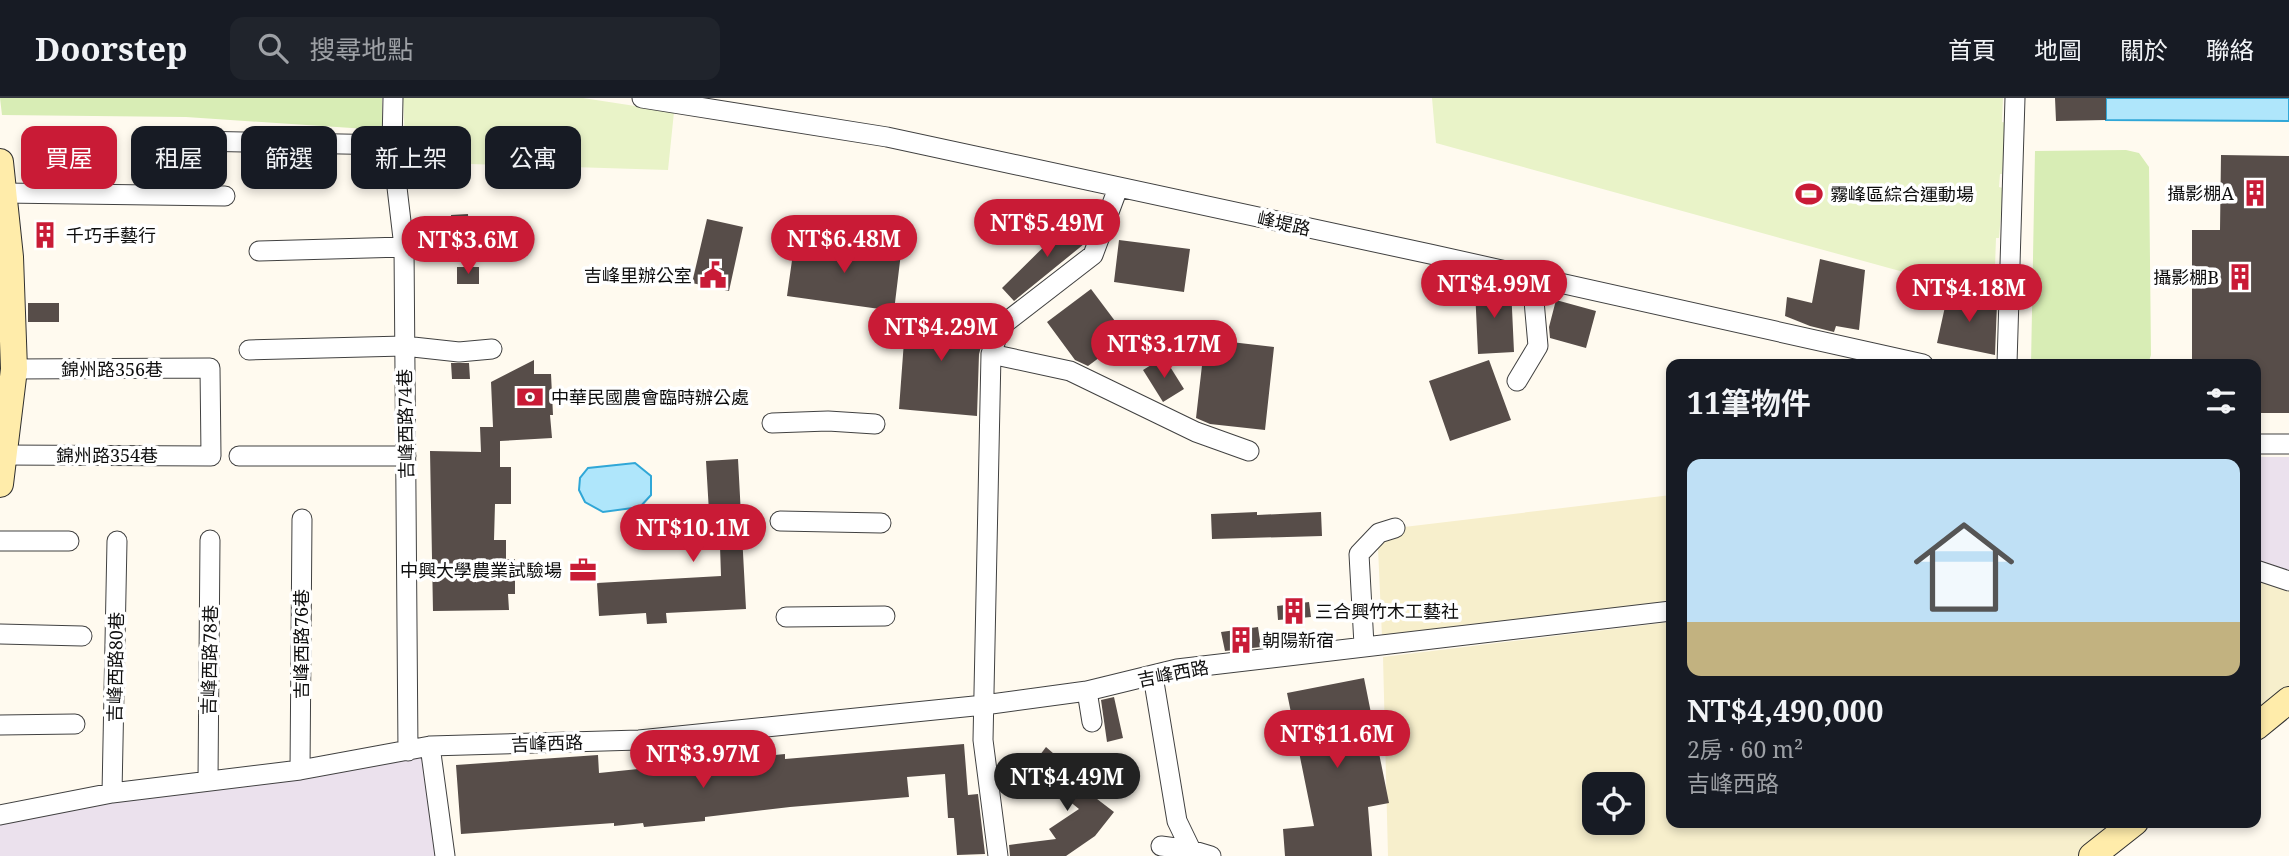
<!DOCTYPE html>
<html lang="zh-TW">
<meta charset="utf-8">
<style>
body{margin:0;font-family:"Noto Serif","Noto Sans TC",serif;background:#20242c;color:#f1f3f6;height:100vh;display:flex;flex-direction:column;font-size:26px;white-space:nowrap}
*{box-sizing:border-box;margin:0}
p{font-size:23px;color:#9ea1a6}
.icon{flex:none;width:38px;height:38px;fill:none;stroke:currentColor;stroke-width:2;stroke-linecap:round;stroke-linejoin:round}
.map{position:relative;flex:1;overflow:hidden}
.drawer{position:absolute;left:1666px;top:261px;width:595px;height:469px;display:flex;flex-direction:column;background:#171b24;border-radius:14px;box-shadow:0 4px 10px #0003}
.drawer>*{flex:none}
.banner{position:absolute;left:21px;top:28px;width:665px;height:63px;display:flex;gap:14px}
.buttons{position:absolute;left:1582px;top:674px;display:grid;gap:14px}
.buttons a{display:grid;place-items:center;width:63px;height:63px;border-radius:14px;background:#171b24;box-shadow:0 4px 10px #0003;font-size:35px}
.price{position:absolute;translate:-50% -60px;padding:0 16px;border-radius:24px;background:#c91b36;color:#fff;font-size:23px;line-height:46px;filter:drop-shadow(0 2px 4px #0008)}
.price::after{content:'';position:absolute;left:50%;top:42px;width:21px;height:16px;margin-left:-10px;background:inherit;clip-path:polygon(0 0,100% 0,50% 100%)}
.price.selected{background:#222;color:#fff}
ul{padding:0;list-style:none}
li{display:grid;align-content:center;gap:14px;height:371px;padding:0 21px}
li+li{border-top:2px solid #363941}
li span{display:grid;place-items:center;height:217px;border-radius:14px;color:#555}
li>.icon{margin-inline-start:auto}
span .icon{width:126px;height:126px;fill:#fffc;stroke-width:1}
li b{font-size:30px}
h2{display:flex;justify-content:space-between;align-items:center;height:84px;padding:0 21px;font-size:30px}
.pill{padding:0 24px;border-radius:14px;background:#171b24;box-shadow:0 4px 10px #0003;font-size:24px;line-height:63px}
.pill.selected{background:#c91b36;color:#fff}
header{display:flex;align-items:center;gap:42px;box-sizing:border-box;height:98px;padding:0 35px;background:#171b24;border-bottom:2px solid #363941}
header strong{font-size:33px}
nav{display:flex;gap:38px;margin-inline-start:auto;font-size:24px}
.search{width:490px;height:63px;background:#20242c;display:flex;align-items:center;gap:18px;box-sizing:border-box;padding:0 24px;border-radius:14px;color:#9ea1a6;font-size:26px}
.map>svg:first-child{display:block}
.industrial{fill:#ebe1ed}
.farmland{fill:#f7efcc;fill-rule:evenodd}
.green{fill:#d8edb5}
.pitch{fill:#e9f3c8}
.water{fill:#afe6fb;stroke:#30a7d7;stroke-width:2}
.building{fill:#574d49}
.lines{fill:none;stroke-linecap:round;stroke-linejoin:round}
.street-casing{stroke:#414141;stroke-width:21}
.secondary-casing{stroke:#303030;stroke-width:28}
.street{stroke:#fff;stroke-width:19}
.secondary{stroke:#ffecaa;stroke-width:26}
.labels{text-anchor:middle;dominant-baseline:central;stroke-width:7;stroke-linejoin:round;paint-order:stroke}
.poi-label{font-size:18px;fill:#0e0e0e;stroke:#fff;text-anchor:start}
.street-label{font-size:18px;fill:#0e0e0e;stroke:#fff}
</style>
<header>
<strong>Doorstep</strong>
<div class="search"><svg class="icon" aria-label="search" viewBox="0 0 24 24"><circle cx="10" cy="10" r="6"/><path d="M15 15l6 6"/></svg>搜尋地點</div>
<nav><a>首頁</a><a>地圖</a><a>關於</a><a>聯絡</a></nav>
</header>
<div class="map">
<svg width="2289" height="758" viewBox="0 0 2289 758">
<rect width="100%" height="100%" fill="#fffaef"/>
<path class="industrial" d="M2256 359H2289V474L2256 463Z
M426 657 445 758H0V724L113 701Z"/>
<path class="farmland" d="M1671 397V508L1382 539 1378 450 1392 433 1404 429Z
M2256 483 2289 491V590L2256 616Z
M1671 524V724L2119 725 2078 758H1388L1383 559ZM1594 686H1633V724H1594Z"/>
<path class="green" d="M0 0H382V32L186 19 2 17Z
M2126 52 2139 55 2149 69 2151 257 2148 266H2031L2035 53Z"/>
<path class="pitch" d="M403 0H583L674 14 668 72 406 64Z
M1432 0H2003L2002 24 2007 25 2002 76H2000L1999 89 2003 90 1999 140H1996L1994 199 1436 45Z"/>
<path class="water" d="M2106 0H2289V23L2106 22Z
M635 365 651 378V397L640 409 603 414 585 404 579 392 580 380 588 370Z"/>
<path class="building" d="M2055 0H2106V22L2056 23Z
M2221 57 2289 58V315H2256V266H2192V132H2220Z
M468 116 469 138 452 137 451 117Z
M707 121 743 129 729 193 692 185Z
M1072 121 1088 137 1084 146 1014 203 1002 190Z
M795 141 901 155 894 213 787 198Z
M1119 142 1190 151 1184 194 1114 184Z
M1820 161 1865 172 1859 232 1836 228 1834 234 1810 228 1785 218 1787 199 1812 205Z
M457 169H479V186H457Z
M1511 189 1514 254 1478 256 1475 191Z
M1091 191 1127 239 1088 268 1075 262 1047 224Z
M1948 195 1997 205 1995 257 1937 245Z
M1556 202 1596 213 1586 250 1550 240 1549 229Z
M28 205H59V224H28Z
M904 214 984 217 983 242 979 256 977 318 899 311 904 243Z
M1205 241 1274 249 1265 332 1210 326 1196 320Z
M1164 259 1184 291 1163 304 1143 272Z
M534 262V276H551L553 317H550L552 340 500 343V369H511V406H495L494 442H506V461H515V496H508L509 512 433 513 430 353 481 354 480 329H493L491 284Z
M1489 262 1511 322 1450 343 1429 283Z
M451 265H469L470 281H452Z
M738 361 746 511 666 515 667 525 647 526 646 515 599 518 597 485 721 478 720 448H711L706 363Z
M1257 414V417L1321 414 1322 438 1212 441 1211 416Z
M1309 504 1311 519 1278 522 1277 508Z
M1258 529 1261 549 1225 553 1221 534Z
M1364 580 1389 705 1368 709 1372 758H1285L1283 731 1314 728 1287 595Z
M1114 599 1123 640 1107 644 1101 602Z
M964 646 968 697 978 696 985 756 957 757 954 720H948L945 676 907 679 909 699 790 709 705 719V723L644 729 643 725 614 728V725L461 736 456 667 598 657 599 675 785 656V661Z
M1046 649 1092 689 1088 694 1114 714 1095 738 1066 758H1010L1009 747 1056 741 1049 731 1079 711 1052 689 1057 683 1034 665Z"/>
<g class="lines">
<defs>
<path id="street" d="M393 0 392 47 404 149 408 653
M642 0 887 39 1430 156 1923 266
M194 43 392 47
M3 95 225 98
M259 153 404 149 472 150
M249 252 404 248 459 254 492 251
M991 256 1070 273 1196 334 1249 353
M2007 266 2015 0
M1517 283 1538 248 1532 180
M772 325 828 323 875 326
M2256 346H2289
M0 357 211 358 210 270 14 271
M239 358H406
M780 423 881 425
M0 443H69
M2256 472 2289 483
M786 519 885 518
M0 536 82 538
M1364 547 1359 456 1379 435 1395 430
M1153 578 1177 723 1191 752
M1087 593 1092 624
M0 627 75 626
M430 648 445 758
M300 672 302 421
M208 682 210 442
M112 695 117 443
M0 717 112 695 300 672 430 648 639 642 984 607 1087 593 1177 571 1671 513
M1161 748 1191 752 1211 758
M998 758 983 642 991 256 1001 228 1093 157 1118 90"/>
<path id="secondary" d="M0 64 10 159 14 271 0 386
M2256 629 2289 602
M2092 758 2135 724"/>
</defs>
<use href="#street" class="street-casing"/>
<use href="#secondary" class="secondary-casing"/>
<use href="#street" class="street"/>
<use href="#secondary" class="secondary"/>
</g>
<defs>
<symbol id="building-bare" viewBox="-9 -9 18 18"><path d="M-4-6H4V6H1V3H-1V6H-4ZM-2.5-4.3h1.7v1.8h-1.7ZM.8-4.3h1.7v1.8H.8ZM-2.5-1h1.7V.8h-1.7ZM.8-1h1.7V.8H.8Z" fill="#c91b36" stroke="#fff" stroke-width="2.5" paint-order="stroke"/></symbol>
<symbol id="stadium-bare" viewBox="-9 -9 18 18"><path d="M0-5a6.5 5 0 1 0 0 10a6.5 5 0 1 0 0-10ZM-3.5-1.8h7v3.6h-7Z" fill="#c91b36" stroke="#fff" stroke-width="2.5" paint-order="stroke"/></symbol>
<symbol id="civic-bare" viewBox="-9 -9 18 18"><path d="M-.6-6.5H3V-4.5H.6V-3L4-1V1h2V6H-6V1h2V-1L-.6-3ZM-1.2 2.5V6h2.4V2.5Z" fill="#c91b36" stroke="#fff" stroke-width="2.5" paint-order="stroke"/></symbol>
<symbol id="bank-bare" viewBox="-9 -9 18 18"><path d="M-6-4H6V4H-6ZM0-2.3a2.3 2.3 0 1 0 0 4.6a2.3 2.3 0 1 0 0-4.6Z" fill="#c91b36" stroke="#fff" stroke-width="2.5" paint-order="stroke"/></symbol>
<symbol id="office-bare" viewBox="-9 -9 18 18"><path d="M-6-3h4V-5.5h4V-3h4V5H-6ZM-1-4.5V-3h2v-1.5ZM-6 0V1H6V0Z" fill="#c91b36" stroke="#fff" stroke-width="2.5" paint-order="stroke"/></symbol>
</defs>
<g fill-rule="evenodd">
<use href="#building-bare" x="2236" y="76" width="38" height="38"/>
<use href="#stadium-bare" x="1790" y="77" width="38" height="38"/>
<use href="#building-bare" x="26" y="118" width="38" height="38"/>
<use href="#civic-bare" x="694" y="158" width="38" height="38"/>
<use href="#building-bare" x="2221" y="160" width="38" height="38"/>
<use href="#bank-bare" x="511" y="280" width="38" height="38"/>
<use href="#office-bare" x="564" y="453" width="38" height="38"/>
<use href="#building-bare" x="1275" y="494" width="38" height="38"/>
<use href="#building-bare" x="1222" y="523" width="38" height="38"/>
</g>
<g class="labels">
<g class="poi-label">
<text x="2234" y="95" text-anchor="end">攝影棚A</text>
<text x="1830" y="96">霧峰區綜合運動場</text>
<text x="66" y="137">千巧手藝行</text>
<text x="692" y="177" text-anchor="end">吉峰里辦公室</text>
<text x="2219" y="179" text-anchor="end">攝影棚B</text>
<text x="551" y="299">中華民國農會臨時辦公處</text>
<text x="562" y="472" text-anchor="end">中興大學農業試驗場</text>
<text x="1315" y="513">三合興竹木工藝社</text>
<text x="1262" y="542">朝陽新宿</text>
</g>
<g class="street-label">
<text transform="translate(1284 125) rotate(12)">峰堤路</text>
<text x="112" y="271">錦州路356巷</text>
<text transform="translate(405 326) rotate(-91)">吉峰西路74巷</text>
<text x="107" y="357">錦州路354巷</text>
<text transform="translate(301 546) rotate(-90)">吉峰西路76巷</text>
<text transform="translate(209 562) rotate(-89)">吉峰西路78巷</text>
<text transform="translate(115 569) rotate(-89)">吉峰西路80巷</text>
<text transform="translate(1173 575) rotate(-11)">吉峰西路</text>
<text transform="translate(547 645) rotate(-2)">吉峰西路</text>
</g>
</g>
</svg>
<div class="buttons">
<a><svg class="icon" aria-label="locate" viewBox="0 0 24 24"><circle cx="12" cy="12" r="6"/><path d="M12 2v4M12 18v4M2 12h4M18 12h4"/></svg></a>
</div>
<b class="price" style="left:1047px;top:161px">NT$5.49M</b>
<b class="price" style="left:844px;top:177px">NT$6.48M</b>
<b class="price" style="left:468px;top:178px">NT$3.6M</b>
<b class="price" style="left:1494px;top:222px">NT$4.99M</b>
<b class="price" style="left:1969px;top:226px">NT$4.18M</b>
<b class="price" style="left:941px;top:265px">NT$4.29M</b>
<b class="price" style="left:1164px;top:282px">NT$3.17M</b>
<b class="price" style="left:693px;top:466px">NT$10.1M</b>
<b class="price" style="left:1337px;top:672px">NT$11.6M</b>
<b class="price" style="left:703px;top:692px">NT$3.97M</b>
<b class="price selected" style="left:1067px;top:715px">NT$4.49M</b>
<div class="banner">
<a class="pill selected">買屋</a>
<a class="pill">租屋</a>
<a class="pill">篩選</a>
<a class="pill">新上架</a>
<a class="pill">公寓</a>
</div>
<section class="drawer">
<h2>11筆物件<svg class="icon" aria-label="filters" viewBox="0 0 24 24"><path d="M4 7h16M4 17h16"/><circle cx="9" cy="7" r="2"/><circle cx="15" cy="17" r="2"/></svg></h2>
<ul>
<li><span style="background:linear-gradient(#bfe0f5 75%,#c2b280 0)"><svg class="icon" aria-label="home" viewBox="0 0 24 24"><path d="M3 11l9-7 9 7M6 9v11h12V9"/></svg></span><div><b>NT$4,490,000</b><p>2房 · 60 m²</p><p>吉峰西路</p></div></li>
</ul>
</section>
</div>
